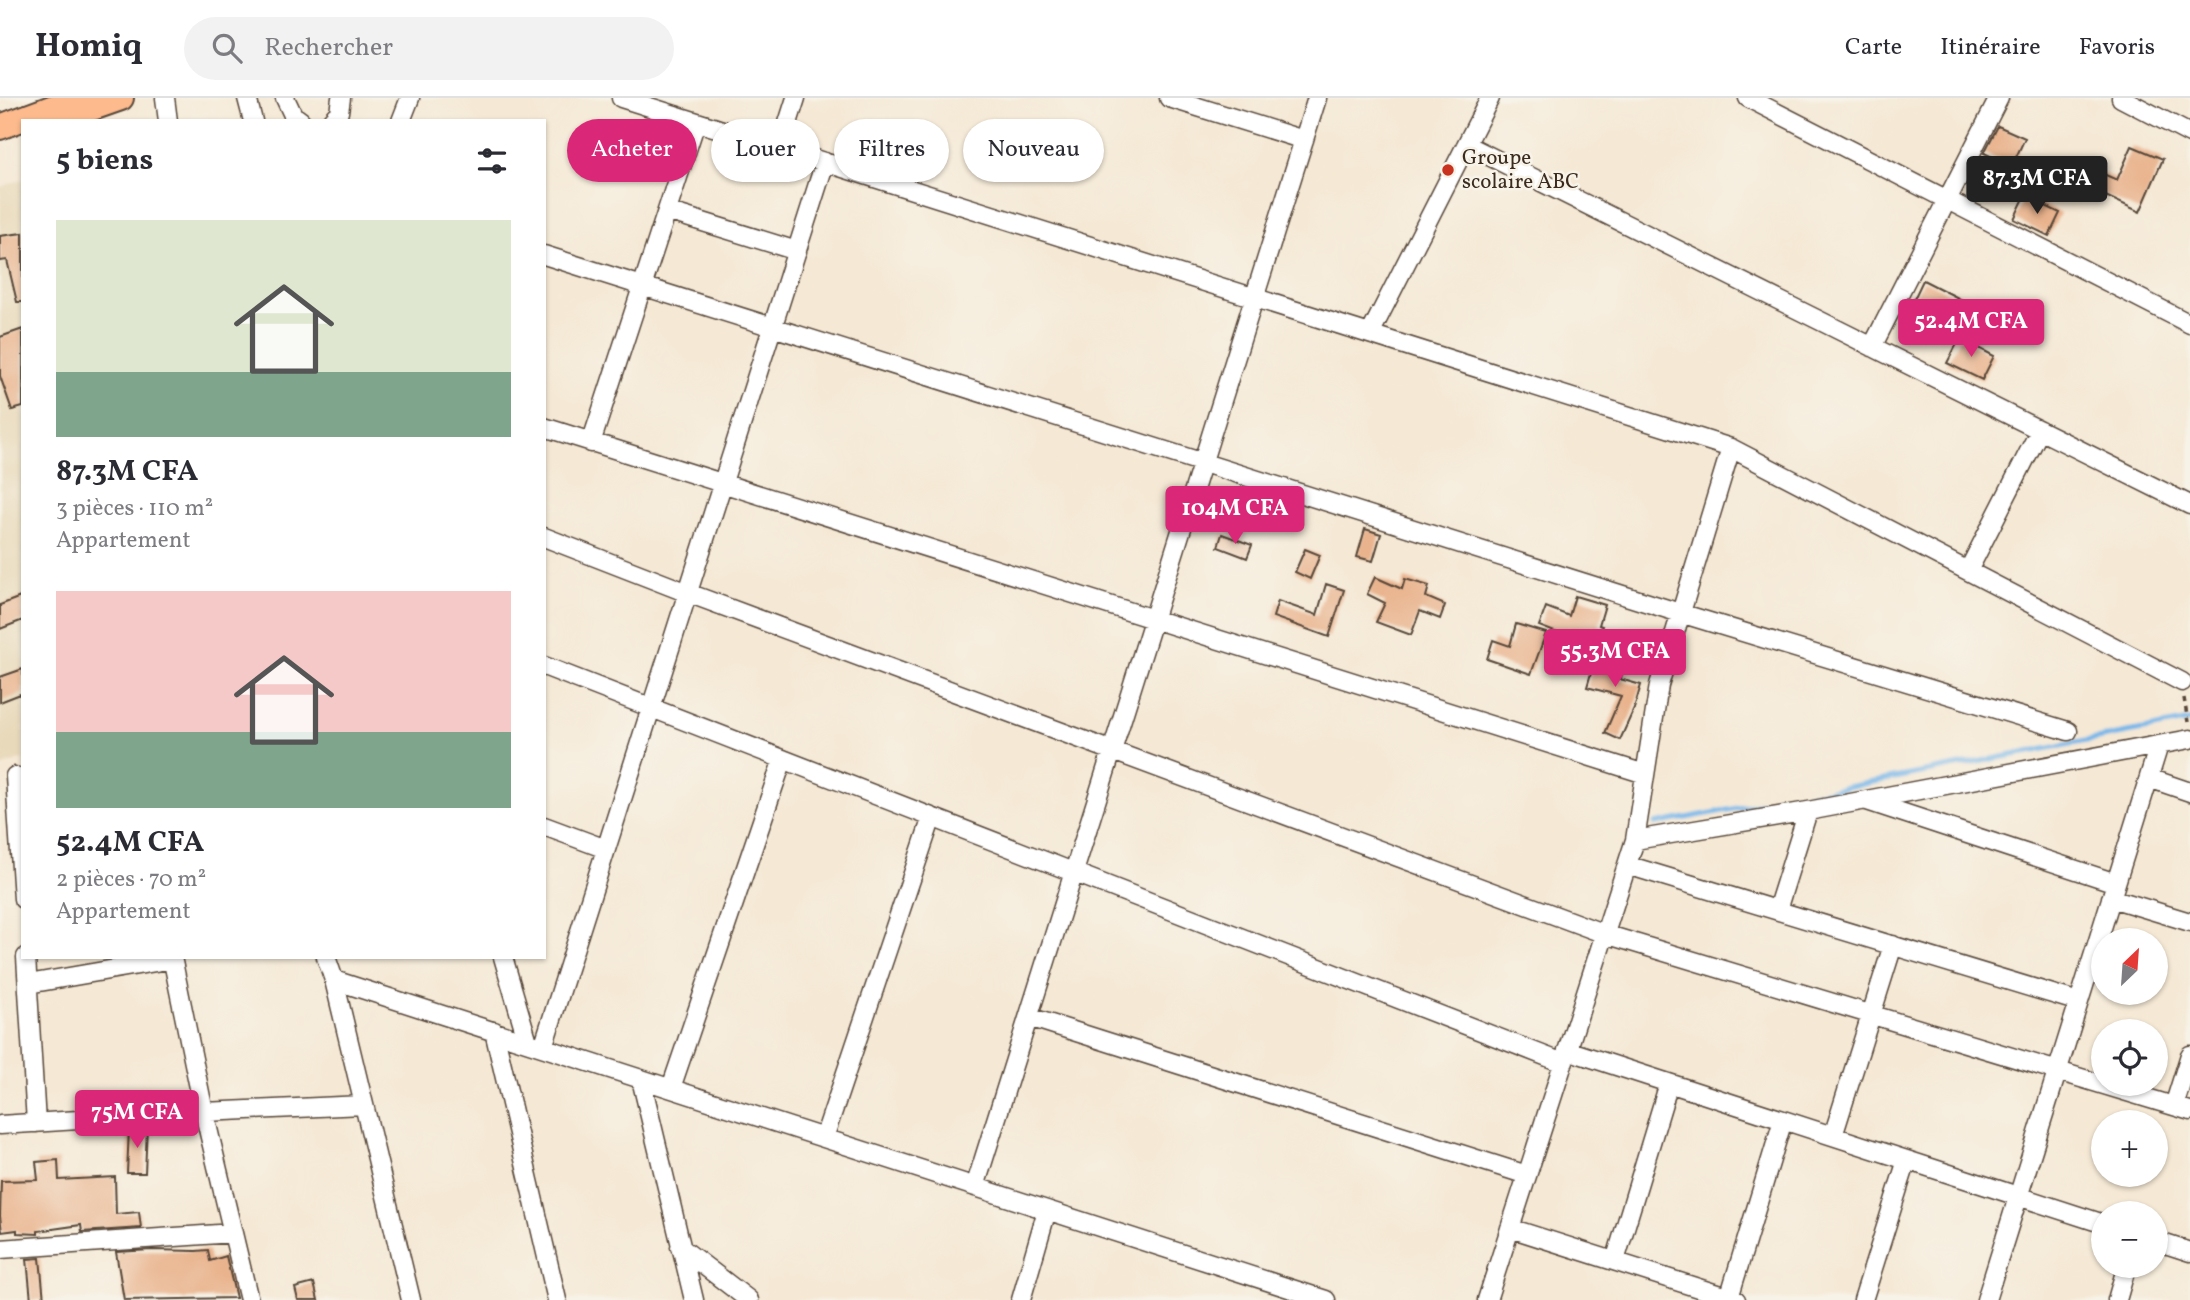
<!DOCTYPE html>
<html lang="fr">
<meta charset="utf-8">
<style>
body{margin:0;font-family:Vollkorn,serif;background:#f2f2f3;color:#2b2b33;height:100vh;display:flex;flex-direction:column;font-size:26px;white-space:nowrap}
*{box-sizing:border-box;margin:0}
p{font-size:23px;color:#7c7c81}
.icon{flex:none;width:38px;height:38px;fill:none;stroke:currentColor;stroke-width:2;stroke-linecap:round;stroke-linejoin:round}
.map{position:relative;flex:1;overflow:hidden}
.drawer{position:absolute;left:21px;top:21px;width:525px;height:840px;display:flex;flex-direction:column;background:#fff;border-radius:0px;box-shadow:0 2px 5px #0004}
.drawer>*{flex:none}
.banner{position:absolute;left:567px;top:21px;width:665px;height:63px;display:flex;gap:14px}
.needle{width:46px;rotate:25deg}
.controls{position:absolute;left:2091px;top:830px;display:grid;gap:14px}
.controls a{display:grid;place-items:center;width:77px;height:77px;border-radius:50%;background:#fff;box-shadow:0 2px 5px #0004;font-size:35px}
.price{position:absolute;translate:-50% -60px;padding:0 16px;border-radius:7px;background:#db2777;color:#fff;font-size:23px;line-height:46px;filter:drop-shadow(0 2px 4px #0008)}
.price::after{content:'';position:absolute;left:50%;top:42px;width:21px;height:16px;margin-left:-10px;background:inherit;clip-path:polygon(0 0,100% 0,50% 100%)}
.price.selected{background:#222;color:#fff}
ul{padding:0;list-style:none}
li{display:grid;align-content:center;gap:14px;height:371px;padding:0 35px}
li span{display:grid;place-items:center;height:217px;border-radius:0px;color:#555}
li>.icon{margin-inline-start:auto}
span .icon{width:126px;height:126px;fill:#fffc;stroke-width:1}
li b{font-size:30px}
h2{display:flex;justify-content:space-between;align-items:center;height:84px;padding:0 35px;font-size:30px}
.tag{padding:0 24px;border-radius:32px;background:#fff;box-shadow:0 2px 5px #0004;font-size:24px;line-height:63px}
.tag.selected{background:#db2777;color:#fff}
header{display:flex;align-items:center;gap:42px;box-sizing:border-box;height:98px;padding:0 35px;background:#fff;border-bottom:2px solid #e1e1e2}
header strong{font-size:33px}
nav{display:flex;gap:38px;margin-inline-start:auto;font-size:24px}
.search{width:490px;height:63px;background:#f2f2f3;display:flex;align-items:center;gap:18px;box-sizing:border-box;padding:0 24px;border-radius:38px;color:#7c7c81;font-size:26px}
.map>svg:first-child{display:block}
.built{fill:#e8d9ba}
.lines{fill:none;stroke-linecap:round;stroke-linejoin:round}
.stream{stroke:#75b6ea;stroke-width:5}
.building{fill:#e9b38d}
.minor-casing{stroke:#574639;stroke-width:21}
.highway-casing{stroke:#574639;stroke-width:28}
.path{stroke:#574639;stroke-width:3.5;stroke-dasharray:5 5;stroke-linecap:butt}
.minor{stroke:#fff;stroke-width:18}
.highway{stroke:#fcba8d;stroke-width:24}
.poi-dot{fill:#c8321e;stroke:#f7f3e8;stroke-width:2.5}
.labels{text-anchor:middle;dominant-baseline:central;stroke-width:5;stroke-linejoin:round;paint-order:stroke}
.poi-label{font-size:21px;fill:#3b2a1e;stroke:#f7f3e8;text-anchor:start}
</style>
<header>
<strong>Homiq</strong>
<div class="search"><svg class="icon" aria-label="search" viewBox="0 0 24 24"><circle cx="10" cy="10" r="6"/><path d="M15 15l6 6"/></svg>Rechercher</div>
<nav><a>Carte</a><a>Itinéraire</a><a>Favoris</a></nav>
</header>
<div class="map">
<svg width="2190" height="1202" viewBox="0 0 2190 1202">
<rect width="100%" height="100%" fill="#f7f3e8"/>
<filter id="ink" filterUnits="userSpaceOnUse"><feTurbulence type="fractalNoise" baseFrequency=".0143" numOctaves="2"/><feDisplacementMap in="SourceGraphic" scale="14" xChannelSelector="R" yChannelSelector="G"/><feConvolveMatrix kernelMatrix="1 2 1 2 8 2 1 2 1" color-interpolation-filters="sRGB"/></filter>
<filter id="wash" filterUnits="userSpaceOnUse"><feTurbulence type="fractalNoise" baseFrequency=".00686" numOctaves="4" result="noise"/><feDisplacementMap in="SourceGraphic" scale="28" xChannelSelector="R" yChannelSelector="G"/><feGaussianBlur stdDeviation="1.57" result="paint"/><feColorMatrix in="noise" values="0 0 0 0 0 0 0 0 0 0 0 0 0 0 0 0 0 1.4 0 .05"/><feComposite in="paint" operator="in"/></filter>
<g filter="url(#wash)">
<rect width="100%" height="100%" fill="#f5e8d4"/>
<path class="built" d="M23 81V661L0 669V89Z"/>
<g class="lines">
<path class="stream" d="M1655 726 2190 623"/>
</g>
<g id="blocks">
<path class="building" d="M1998 28 2025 40 2012 68 1984 55Z
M2132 48 2163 61 2140 114 2086 89 2094 72 2117 82Z
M2025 98 2060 115 2049 138 2014 121Z
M23 135V204H17L7 162 0 163V138Z
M1923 182 1974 208 1965 226 1914 201Z
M23 231V309L12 312 0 278V239Z
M1960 240 1994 258 1982 282 1947 265Z
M1365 431 1381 436 1373 463 1357 459Z
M1222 436 1252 447 1247 460 1218 449Z
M1305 451 1320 457 1310 481 1295 474Z
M1375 479 1402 491 1405 481 1429 488 1426 499 1445 507 1440 521 1420 513 1411 537 1376 524 1385 505 1367 496Z
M1326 486 1344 492 1329 539 1273 519 1278 503 1317 517Z
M23 498V522L0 531V507Z
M1575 498 1605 507 1599 527 1602 528 1594 549 1539 528 1546 509 1569 518Z
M1516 526 1546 535 1531 576 1487 561 1493 542 1510 548Z
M1598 551 1628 562 1620 581 1641 587 1634 611 1620 642 1605 635 1621 598 1587 589Z
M23 571V595L0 604V579Z
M147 1029 145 1075H127L129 1030Z
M58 1062 59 1082 115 1079 116 1116 139 1114 141 1130 82 1134 81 1127 38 1133V1136L17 1135V1132L2 1134 0 1118 1 1083 38 1082 36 1064Z
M152 1152 196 1153 208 1152 210 1163 226 1158 236 1200 124 1202 116 1154Z
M40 1160 44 1202H31L27 1161Z
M314 1185 318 1202H298L295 1190Z"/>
</g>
</g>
<g filter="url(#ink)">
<use href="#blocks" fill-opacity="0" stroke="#574639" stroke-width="2"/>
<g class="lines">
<defs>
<path id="minor" d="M165 0 168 23
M247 0 253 23
M285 0 293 17 301 23
M621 0 1731 350 2182 584
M1169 0 1304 42
M1748 0 2190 226
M2121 0 2190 36
M331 23 339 14 341 0
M401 23 410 0
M1467 47 2190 407
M780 50 796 0
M667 113 797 153
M544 157 1680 515 2068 633
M1370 236 1490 0
M1872 249 1999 0
M544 329 1645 676
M591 345 696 24
M544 439 688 495 1605 836 2190 1013
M1968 473 2040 332
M544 568 1563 965
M15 678 23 801
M2149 680 2190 694
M1867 703 2116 785
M544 728 606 751
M1635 742 1808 713 2190 641
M1627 767 2079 904
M2111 800 2190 824
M1777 812 1808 713
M26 859 36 1025
M172 859 204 1014 249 1202
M326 859 334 882 411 1202
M503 859 528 944
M334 882 1326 1202
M28 886 173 861
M1029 919 1527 1077
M494 933 557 1202
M543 949 825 64
M1567 952 2104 1126
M641 981 694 1202
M671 990 783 661
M2174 1008 2190 957
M0 1027 204 1014 363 1007
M1833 1038 1893 847
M824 1040 932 719
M975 1089 1317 0
M1510 1130 1736 1202
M2156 1143 2190 1154
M680 1149 749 1202
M0 1151 233 1135
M1615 1163 1669 985
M1729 1200 1783 1022
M1021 1202 1047 1112
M1487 1202 1635 742 1659 587 1731 350
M1863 1202 1907 1062
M1986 1202 2159 647
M2117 1202 2127 1167"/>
<path id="highway" d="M61 21 121 0
M0 29 78 0"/>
</defs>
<use href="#minor" class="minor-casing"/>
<use href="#highway" class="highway-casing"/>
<path class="path" d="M2184 600 2188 624"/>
<use href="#minor" class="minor"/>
<use href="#highway" class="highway"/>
</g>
</g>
<circle class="poi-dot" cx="1448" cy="72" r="7"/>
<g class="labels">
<g class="poi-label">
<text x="1462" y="60">Groupe<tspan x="1462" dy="24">scolaire ABC</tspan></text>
</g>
</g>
</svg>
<div class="controls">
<a><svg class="needle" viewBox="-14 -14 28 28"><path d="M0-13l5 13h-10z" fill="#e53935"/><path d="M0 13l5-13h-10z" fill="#7c7c81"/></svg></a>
<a><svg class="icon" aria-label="locate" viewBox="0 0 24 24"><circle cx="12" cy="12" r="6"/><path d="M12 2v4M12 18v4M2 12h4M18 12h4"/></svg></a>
<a>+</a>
<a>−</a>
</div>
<b class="price selected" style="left:2037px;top:118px">87.3M CFA</b>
<b class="price" style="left:1971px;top:261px">52.4M CFA</b>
<b class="price" style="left:1235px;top:448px">104M CFA</b>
<b class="price" style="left:1615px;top:591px">55.3M CFA</b>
<b class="price" style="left:137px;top:1052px">75M CFA</b>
<div class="banner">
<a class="tag selected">Acheter</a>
<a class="tag">Louer</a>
<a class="tag">Filtres</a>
<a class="tag">Nouveau</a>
</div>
<section class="drawer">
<h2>5 biens<svg class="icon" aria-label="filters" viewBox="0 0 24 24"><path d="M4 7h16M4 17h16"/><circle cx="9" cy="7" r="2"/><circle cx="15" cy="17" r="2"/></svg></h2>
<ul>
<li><span style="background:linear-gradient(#dfe7d0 70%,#7fa58c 0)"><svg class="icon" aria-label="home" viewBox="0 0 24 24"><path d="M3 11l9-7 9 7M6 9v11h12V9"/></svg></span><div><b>87.3M CFA</b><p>3 pièces · 110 m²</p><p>Appartement</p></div></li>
<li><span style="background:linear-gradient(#f6c9c9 65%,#7fa58c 0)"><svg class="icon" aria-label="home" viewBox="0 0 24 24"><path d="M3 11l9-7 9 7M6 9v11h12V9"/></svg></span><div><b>52.4M CFA</b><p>2 pièces · 70 m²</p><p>Appartement</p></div></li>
</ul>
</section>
</div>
